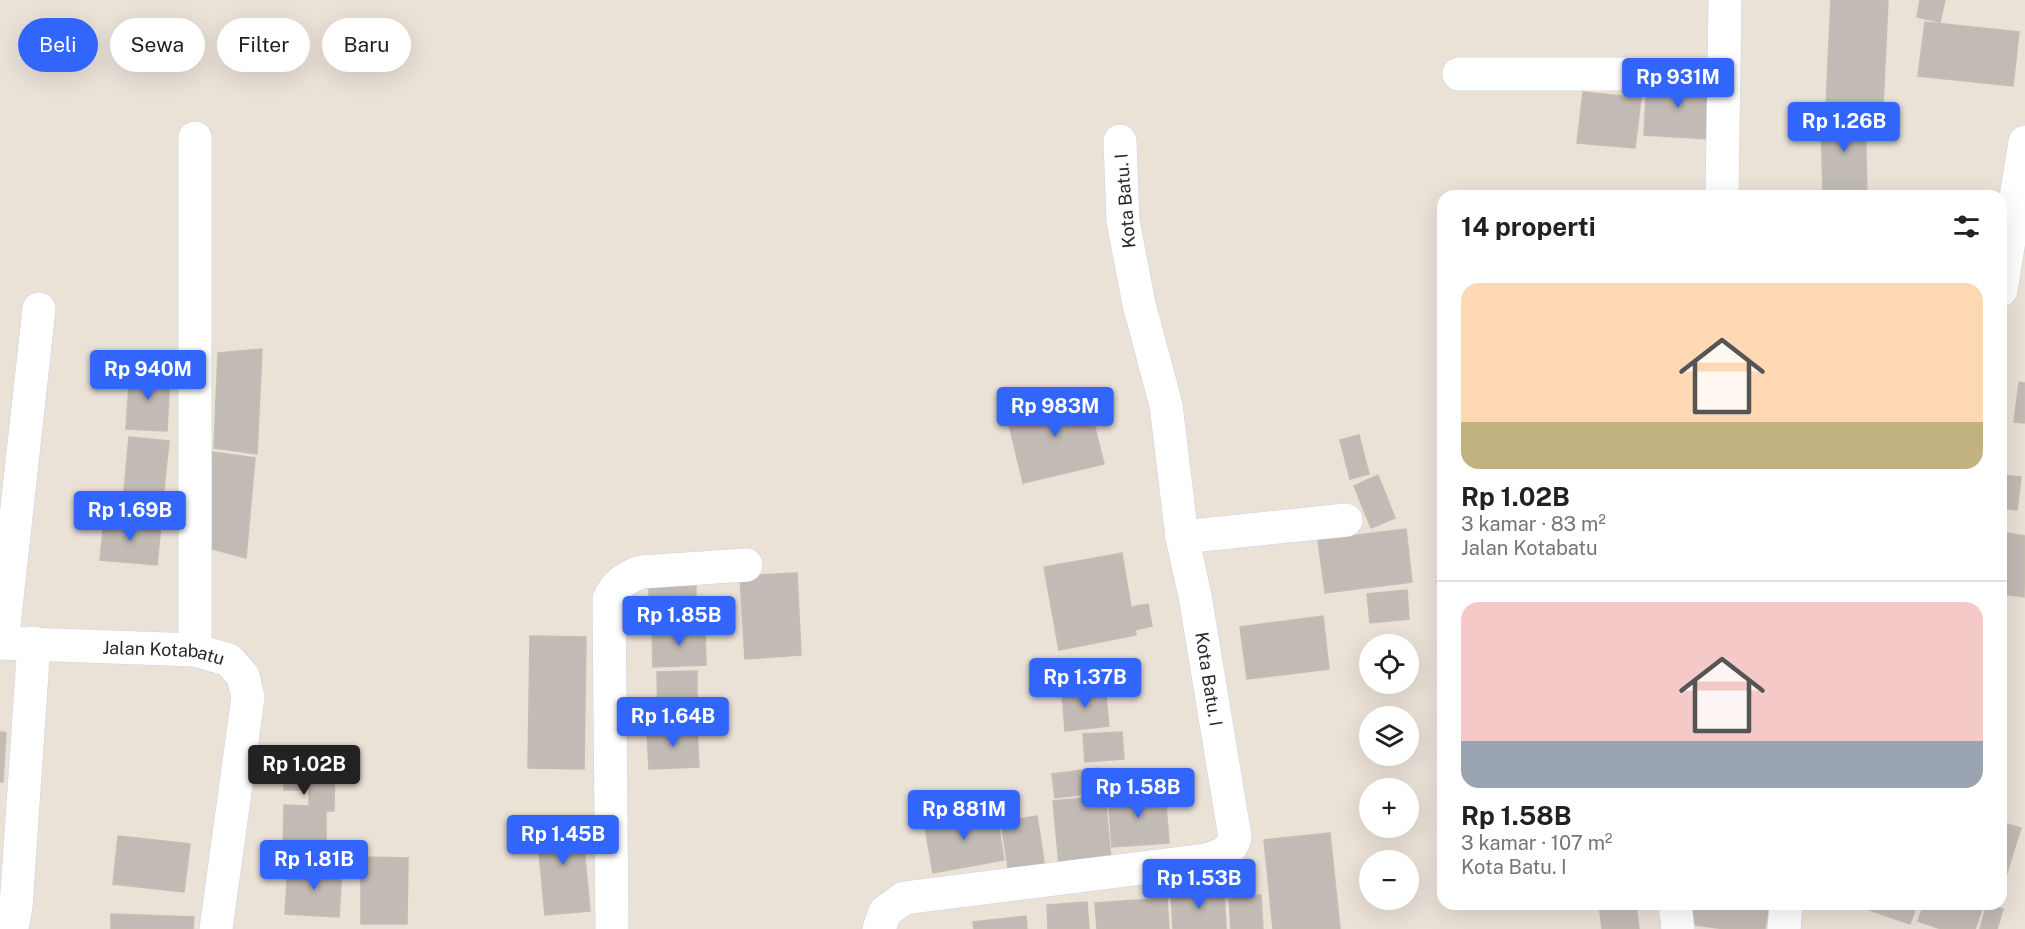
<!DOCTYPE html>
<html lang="id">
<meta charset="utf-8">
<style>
body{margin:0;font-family:"Public Sans",sans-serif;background:#f2f2f2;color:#202124;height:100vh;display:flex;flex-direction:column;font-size:22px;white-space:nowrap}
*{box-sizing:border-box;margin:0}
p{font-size:20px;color:#757577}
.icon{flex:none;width:33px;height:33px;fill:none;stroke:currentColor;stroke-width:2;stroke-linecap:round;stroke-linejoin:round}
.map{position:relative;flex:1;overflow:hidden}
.side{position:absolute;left:1437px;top:190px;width:570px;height:720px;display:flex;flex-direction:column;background:#fff;border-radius:18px;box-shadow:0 6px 24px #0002}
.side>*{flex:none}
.banner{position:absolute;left:18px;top:18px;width:570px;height:54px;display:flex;gap:12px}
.buttons{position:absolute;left:1359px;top:634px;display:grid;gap:12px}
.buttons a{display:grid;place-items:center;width:60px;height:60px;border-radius:50%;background:#fff;box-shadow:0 6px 24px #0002;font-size:30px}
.price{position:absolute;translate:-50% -51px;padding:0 14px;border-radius:6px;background:#3265fc;color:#fff;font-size:20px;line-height:39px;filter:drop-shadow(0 2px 3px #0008)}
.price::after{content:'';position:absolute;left:50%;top:36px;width:18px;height:14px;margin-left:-9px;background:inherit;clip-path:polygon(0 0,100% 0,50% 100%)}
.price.active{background:#222;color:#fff}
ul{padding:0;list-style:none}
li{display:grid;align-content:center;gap:12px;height:318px;padding:0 24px}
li+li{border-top:2px solid #e0e0e0}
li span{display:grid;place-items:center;height:186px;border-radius:18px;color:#555}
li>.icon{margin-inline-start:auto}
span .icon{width:108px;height:108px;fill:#fffc;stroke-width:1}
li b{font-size:26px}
h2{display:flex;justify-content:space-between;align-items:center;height:72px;padding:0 24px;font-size:26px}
.pill{padding:0 21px;border-radius:27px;background:#fff;box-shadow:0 6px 24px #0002;font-size:21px;line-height:54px}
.pill.active{background:#3265fc;color:#fff}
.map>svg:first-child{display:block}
.building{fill:#c2bbb5;stroke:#c5bdb2;stroke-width:1.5}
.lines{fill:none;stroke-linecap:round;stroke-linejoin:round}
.minor-casing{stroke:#cdd2e1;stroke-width:34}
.minor{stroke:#fff;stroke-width:33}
.labels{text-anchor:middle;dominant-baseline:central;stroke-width:4.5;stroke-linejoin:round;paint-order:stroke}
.street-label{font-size:18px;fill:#272727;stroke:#fff}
</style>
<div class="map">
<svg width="2025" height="929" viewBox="0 0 2025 929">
<rect width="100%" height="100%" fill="#eae1d7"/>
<path class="building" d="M1831 0H1888L1883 107 1826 105Z
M1920 0H1945L1940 22 1917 17Z
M1925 22 2019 32 2013 86 1918 76Z
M1647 80 1712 84 1708 139 1644 135Z
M1583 92 1641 98 1635 148 1577 143Z
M1865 110 1867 196H1823L1821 112Z
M1924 192 1972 196H1923Z
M262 349 257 454 214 448 218 353Z
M130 370 170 372 167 431 126 429Z
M2019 382 2025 383V423L2014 422Z
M1086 392 1104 464 1023 483 1006 412Z
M1359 435 1369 474 1350 479 1340 440Z
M129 437 169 441 161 517 122 513Z
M213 452 255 458 246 558 201 546Z
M1378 475 1395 518 1371 528 1354 486Z
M2001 475 2021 477 2017 510 2001 508Z
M104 520 161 525 157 565 100 560Z
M1406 529 1412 582 1325 593 1318 540Z
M2001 532 2025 536 2024 597 2001 594Z
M1122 553 1131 607 1148 604 1152 626 1135 630 1136 635 1059 650 1044 567Z
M797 573 801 655 745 659 740 576Z
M696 579V622H649V580Z
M1407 590 1409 619 1370 623 1367 594Z
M1323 616 1329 669 1247 679 1240 627Z
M705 626 706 665 653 667 652 629Z
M530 636 586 637 584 769 528 768Z
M697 671V722L658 723 657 672Z
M1105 687 1109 726 1065 731 1062 691Z
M697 726 699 767 649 769 647 729Z
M0 732 6 733 3 782H0Z
M1122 732 1124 759 1085 762 1083 734Z
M264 746H286L287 749 335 748 334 811H326V858H283L284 805 309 806V790H284V779L264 780Z
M1099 768 1102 792 1055 798 1052 774Z
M1165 791 1169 843 1112 847 1108 795Z
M1105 796 1111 859 1059 865 1053 801Z
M996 810 1004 860 933 873 924 822Z
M581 816 590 911 545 915 536 820Z
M1037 816 1045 868 1009 874 1001 822Z
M2001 822 2021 828 2006 876 2001 875Z
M1330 833 1340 929H1273L1264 840Z
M118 836 190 844 184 892 113 884Z
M361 857 408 858 407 924H361Z
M288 866 342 868 339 917 285 914Z
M1224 890 1226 929H1173L1171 893Z
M1261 895 1263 929H1231L1229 897Z
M1167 898 1169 929H1097L1095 903Z
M1087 902 1089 929H1048L1047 905Z
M1599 904H1636L1639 929H1602Z
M1692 904H1769L1765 929H1725L1689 924Z
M1865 904H1917L1910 924 1864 908Z
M1924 904H1984L1975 929H1941L1918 921Z
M1987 904 2003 909 1997 929H1980Z
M111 914 194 917 193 929H111Z
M1026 916 1027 929H974L973 922Z"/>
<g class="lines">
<defs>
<g id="minor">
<path d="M1459 74H1724"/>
<path d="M1722 196 1725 0"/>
<path d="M2001 290 2025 142"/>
<path d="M1182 537 1346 520"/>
<path id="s1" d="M0 643 195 650 229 660 243 676 248 697 216 929"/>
<path d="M2 643 39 309"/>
<path d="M195 650V138"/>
<path d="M1675 904 1678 929"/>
<path d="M9 929 13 923 16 907 34 643"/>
<path d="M612 929 609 599C615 585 626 577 641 572L746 565"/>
<path d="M879 929 885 912 904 898 1206 860C1219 856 1232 852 1235 837L1195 596 1182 537 1166 405 1139 304 1123 221 1120 141"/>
<path d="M1784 929 1786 904"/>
</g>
</defs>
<use href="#minor" class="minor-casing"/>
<use href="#minor" class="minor"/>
</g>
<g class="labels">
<g class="street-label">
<text transform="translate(1125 201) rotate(-95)">Kota Batu. I</text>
<text stroke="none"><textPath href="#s1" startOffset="164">Jalan Kotabatu</textPath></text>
<text transform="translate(1209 679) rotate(81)">Kota Batu. I</text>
</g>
</g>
</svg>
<div class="buttons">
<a><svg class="icon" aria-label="locate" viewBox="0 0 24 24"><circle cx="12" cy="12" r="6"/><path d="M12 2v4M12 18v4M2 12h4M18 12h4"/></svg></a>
<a><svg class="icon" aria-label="layers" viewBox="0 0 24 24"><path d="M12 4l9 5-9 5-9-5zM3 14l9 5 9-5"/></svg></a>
<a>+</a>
<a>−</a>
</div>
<b class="price" style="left:1678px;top:109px">Rp 931M</b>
<b class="price" style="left:1844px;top:153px">Rp 1.26B</b>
<b class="price" style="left:148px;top:401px">Rp 940M</b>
<b class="price" style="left:1055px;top:438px">Rp 983M</b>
<b class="price" style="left:130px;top:542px">Rp 1.69B</b>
<b class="price" style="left:679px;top:647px">Rp 1.85B</b>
<b class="price" style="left:1085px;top:709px">Rp 1.37B</b>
<b class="price" style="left:673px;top:748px">Rp 1.64B</b>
<b class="price active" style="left:304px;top:796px">Rp 1.02B</b>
<b class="price" style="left:1138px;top:819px">Rp 1.58B</b>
<b class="price" style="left:964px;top:841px">Rp 881M</b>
<b class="price" style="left:563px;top:866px">Rp 1.45B</b>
<b class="price" style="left:314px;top:891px">Rp 1.81B</b>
<b class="price" style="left:1199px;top:910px">Rp 1.53B</b>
<div class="banner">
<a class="pill active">Beli</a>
<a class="pill">Sewa</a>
<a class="pill">Filter</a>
<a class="pill">Baru</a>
</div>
<section class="side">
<h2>14 properti<svg class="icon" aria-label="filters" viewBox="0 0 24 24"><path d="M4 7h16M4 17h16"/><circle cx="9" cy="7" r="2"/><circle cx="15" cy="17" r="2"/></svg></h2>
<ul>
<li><span style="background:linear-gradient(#ffd9b3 75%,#c2b280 0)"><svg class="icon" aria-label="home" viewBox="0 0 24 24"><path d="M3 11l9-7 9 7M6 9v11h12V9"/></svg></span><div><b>Rp 1.02B</b><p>3 kamar · 83 m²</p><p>Jalan Kotabatu</p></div></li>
<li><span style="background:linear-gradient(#f6c9c9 75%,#9aa5b1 0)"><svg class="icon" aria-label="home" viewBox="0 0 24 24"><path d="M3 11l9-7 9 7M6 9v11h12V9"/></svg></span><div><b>Rp 1.58B</b><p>3 kamar · 107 m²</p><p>Kota Batu. I</p></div></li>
</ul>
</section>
</div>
